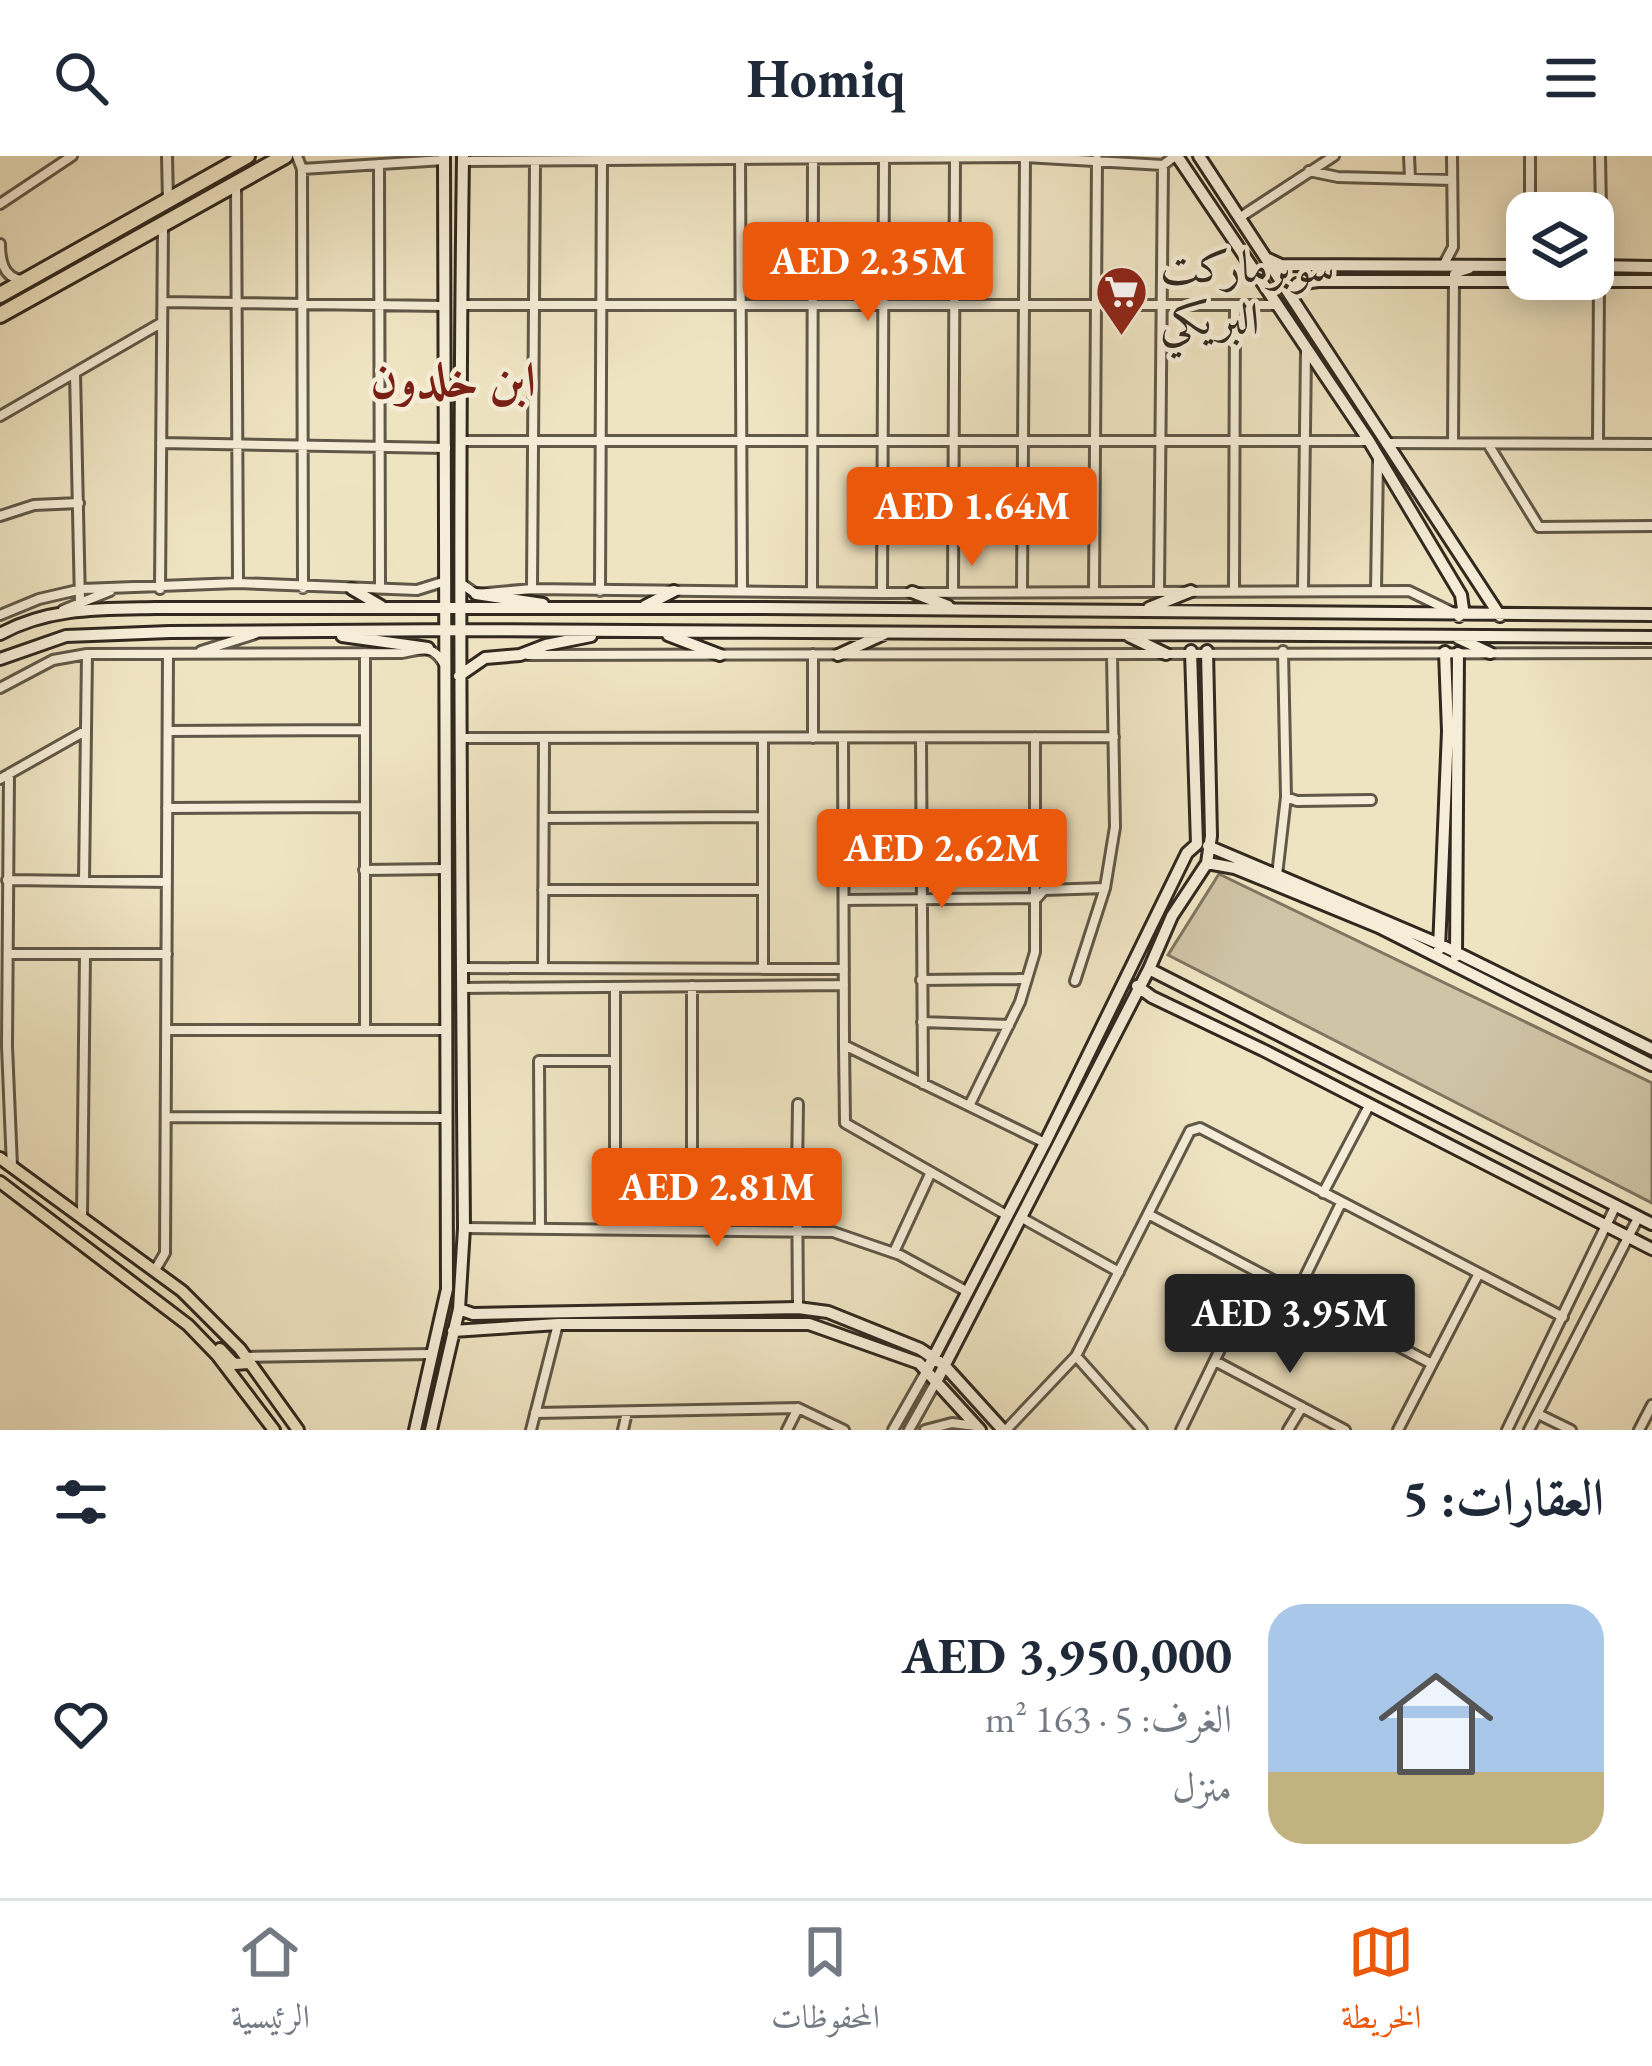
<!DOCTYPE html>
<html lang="ar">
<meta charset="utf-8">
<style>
body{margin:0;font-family:"EB Garamond",Amiri,serif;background:#f2f2f3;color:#1f2937;direction:rtl;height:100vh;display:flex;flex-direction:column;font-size:45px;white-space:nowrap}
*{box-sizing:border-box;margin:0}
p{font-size:39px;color:#747a83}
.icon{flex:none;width:66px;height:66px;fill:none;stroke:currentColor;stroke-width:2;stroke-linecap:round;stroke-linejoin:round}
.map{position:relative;height:1274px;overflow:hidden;direction:ltr}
.drawer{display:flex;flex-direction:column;background:#fff;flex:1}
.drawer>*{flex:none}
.buttons{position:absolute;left:1506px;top:36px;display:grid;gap:24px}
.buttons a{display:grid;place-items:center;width:108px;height:108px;border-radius:24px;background:#fff;box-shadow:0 6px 30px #0003;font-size:60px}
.price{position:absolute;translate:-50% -102px;padding:0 27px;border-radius:12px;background:#ea580c;color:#fff;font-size:39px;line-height:78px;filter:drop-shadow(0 3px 6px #0008)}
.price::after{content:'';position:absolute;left:50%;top:72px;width:36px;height:27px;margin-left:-18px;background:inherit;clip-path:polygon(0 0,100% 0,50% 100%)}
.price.current{background:#222;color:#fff}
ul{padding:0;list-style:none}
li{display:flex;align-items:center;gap:36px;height:300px;padding:0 48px}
li span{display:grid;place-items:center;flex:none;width:336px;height:240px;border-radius:36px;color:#555}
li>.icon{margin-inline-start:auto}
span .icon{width:144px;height:144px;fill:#fffc;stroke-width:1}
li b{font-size:51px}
h2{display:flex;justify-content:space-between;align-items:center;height:144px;padding:0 48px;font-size:51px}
header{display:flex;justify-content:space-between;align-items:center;height:156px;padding:0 48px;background:#fff;font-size:54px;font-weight:700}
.dock{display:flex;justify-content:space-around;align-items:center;height:168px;border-top:3px solid #e0e1e3;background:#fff;font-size:33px;color:#747a83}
.dock a{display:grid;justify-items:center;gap:6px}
.dock .current{color:#ea580c}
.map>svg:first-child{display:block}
.green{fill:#cfc4a6;stroke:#807662;stroke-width:3}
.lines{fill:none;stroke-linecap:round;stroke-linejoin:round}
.street-casing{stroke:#605848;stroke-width:14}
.secondary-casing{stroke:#31291f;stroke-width:16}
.primary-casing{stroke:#31291f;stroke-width:16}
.highway-casing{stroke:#31291f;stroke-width:20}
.street{stroke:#f5edd7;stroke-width:8}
.secondary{stroke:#f5edd7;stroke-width:10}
.primary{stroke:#efe4c2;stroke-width:10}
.highway{stroke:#efe4c2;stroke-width:14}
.labels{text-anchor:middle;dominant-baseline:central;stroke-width:9;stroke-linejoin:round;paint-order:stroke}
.poi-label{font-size:45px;fill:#31291f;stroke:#f5edd7;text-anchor:start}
.neighbourhood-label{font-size:48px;font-weight:bold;fill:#7a1f14;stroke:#f5edd7}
</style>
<header><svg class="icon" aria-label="menu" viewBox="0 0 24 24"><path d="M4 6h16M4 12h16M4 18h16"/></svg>Homiq<svg class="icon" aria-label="search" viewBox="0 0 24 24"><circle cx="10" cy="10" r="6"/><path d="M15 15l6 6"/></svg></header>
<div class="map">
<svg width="1652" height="1274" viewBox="0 0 1652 1274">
<rect width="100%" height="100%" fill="#efe4c2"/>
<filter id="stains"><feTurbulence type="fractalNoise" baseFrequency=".00167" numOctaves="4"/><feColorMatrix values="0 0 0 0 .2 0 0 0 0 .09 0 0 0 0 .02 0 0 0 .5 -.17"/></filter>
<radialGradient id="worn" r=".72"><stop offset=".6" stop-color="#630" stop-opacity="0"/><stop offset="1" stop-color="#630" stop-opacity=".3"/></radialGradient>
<path class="green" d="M1219 718 1652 927V1047L1168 799Z"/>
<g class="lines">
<defs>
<path id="street" d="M167 0 168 45
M297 0 302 13 303 432
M740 0 742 435
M1409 0 1410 22
M1600 0 1602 110
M463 5 1025 1 1163 9 1175 0
M379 8 380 432
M302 13 444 4
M1309 15 1338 21 1452 24
M236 28 238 427
M0 48 72 0
M1530 57V0
M1239 62 1334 0
M0 88C0 104 3 121 21 124
M1443 110 1453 91 1452 0
M164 146 443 150
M461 149H1275
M75 217 80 447
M0 260 161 167
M461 285H1368
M1598 285 1599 125
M161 287 446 292
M1386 287 1652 288
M1453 287 1454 118 1469 113
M1488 288 1539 371 1652 370
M0 360 34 349 79 347
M462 428 476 438 532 433 882 437 1409 435 1452 456
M160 433 163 70
M532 433 535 6
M1022 434 1025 0
M1094 434 1097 3
M1303 434 1306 196
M600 435 602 5
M812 435 813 0
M953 435 955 1
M1159 435 1163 9
M1234 435 1235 149
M1376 435 1378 304
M882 436 884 2
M63 454 110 435
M0 459 39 443 82 433 238 427 417 434 446 425
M201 495 255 478
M1283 495 1286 641 1297 645 1371 644
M365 497V873
M813 498V582
M528 499 1652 497
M0 532 53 504 87 498 402 497C422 493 433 488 444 508
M168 575 364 574
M461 582 1114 581
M763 582V813
M843 582 844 889 1045 987
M921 582 923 928
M9 618 7 890 12 1011
M0 623 85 575
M167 652 363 651
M544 662 763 661
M364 714 445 713
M1277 719 1286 641
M7 724 167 726
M84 725 87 498
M543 734H763
M844 744 1037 742 1044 734 1105 732
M10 798H167
M462 812 844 813
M543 812 544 582
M921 824 1027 823
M1075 825 1105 732 1115 671 1112 499
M692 830V1013L797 1018 798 1152
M615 831V1072
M462 832 844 829
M922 866 1009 869
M167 874H446
M844 889 845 967 1008 1060
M969 950 1020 846 1035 796V581
M166 961 446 962
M797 1018 798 948
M1323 1037 1370 948
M1148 1058 1432 1208
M82 1061 85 798
M1022 1062 1119 1116
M464 1072 833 1076 900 1099 968 1136
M540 1072 539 905H615
M894 1096 931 1016
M155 1114 165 1097 168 498
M1297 1137 1341 1047
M1076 1200 1142 1274
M246 1201 432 1198
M1215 1205 1345 1274
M535 1257 798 1252 844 1274
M1538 1258 1571 1274
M531 1274 558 1168
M623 1274 627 1256
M787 1274 798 1252
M893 1274 926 1216
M909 1274 937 1224
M925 1274 952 1267 976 1270
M1006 1274 1076 1200 1190 975 1200 972 1563 1161
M1181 1274 1257 1117
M1288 1274 1302 1251
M1398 1274 1478 1119
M1507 1274 1616 1049
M1529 1274 1638 1062
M1639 1274 1652 1249"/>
<path id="secondary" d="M1177 0 1369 285 1461 439 1463 453 1459 460
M1199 0 1500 460
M1268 103 1281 109 1527 110
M1593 110 1652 111
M1289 138 1297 128 1318 125H1652
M352 433 381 450
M912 436 948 450
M476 438 543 448
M645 450 674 435
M1149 452 1191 435
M0 478C49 451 102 453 156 452H764L1652 459
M668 479 720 499
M342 480 428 492
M1129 480 1166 498
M1458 482 1490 497
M838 499 884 478
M0 503 66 480 170 476 463 474 1652 481
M459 520 485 502 520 499 546 489 591 480
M1208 690 1439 788 1652 893
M1207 707 1235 712 1379 771 1652 909
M1439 793 1448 575 1445 496
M1456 800 1458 497
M1149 813 1652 1068
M1137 830 1152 841 1263 894 1652 1093
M459 1153 473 1158 798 1152 828 1156 920 1193 944 1209 1003 1274
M453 1175 558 1168H809L919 1207 980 1274
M927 1214 1045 987 1187 697 1197 688 1191 495
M937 1224 1149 813 1172 760 1207 707 1211 680 1207 495
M415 1274 447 1133 444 0
M431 1274 459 1153 464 1072C461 715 458 358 463 0"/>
<path id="primary" d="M0 1002 182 1135 240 1193 298 1274
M0 1026 188 1169 217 1199 274 1274
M220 1193 234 1208 248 1207"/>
<path id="highway" d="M0 139 247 0
M0 159 285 0"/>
</defs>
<use href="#street" class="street-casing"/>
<use href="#secondary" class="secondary-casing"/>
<use href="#primary" class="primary-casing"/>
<use href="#highway" class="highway-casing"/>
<use href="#street" class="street"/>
<use href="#secondary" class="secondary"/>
<use href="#primary" class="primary"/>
<use href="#highway" class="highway"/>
</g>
<defs>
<symbol id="supermarket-pin" viewBox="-11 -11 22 30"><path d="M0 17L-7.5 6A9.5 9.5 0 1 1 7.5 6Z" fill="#8f2418" stroke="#f5edd7"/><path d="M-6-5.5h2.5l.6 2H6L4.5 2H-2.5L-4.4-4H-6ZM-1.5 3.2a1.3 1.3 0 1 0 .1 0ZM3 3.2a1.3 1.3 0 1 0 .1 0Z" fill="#fff"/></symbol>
</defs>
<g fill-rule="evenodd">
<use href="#supermarket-pin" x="1092" y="106" width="59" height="81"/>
</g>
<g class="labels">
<g class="poi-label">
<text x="1160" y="110">سوبرماركت<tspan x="1160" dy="52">البريكي</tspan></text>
</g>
<g class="neighbourhood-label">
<text x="453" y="223">ابن خلدون</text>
</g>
</g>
<rect width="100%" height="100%" filter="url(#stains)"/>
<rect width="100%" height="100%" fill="url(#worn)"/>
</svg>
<div class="buttons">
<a><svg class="icon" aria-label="layers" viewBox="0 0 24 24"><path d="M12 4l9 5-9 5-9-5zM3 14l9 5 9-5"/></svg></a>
</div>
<b class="price" style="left:868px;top:168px">AED 2.35M</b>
<b class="price" style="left:972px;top:413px">AED 1.64M</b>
<b class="price" style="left:942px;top:755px">AED 2.62M</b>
<b class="price" style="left:717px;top:1094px">AED 2.81M</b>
<b class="price current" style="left:1290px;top:1220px">AED 3.95M</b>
</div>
<section class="drawer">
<h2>العقارات: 5<svg class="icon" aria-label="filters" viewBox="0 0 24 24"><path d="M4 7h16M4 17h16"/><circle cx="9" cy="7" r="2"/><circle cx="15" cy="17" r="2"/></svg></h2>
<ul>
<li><span style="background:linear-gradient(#a9c7e8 70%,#c2b280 0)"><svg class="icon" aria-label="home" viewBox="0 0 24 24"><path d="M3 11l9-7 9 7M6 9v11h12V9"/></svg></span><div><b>AED 3,950,000</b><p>الغرف: 5 · 163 m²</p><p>منزل</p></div><svg class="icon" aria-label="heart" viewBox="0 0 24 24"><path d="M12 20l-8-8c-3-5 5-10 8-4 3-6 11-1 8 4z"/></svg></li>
</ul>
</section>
<nav class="dock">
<a class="current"><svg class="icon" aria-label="map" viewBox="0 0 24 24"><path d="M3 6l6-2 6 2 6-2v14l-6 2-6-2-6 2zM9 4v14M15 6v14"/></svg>الخريطة</a>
<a><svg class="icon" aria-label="saved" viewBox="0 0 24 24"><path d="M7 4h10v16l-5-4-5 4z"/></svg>المحفوظات</a>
<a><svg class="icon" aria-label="home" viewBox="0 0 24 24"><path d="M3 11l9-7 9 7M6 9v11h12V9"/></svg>الرئيسية</a>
</nav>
